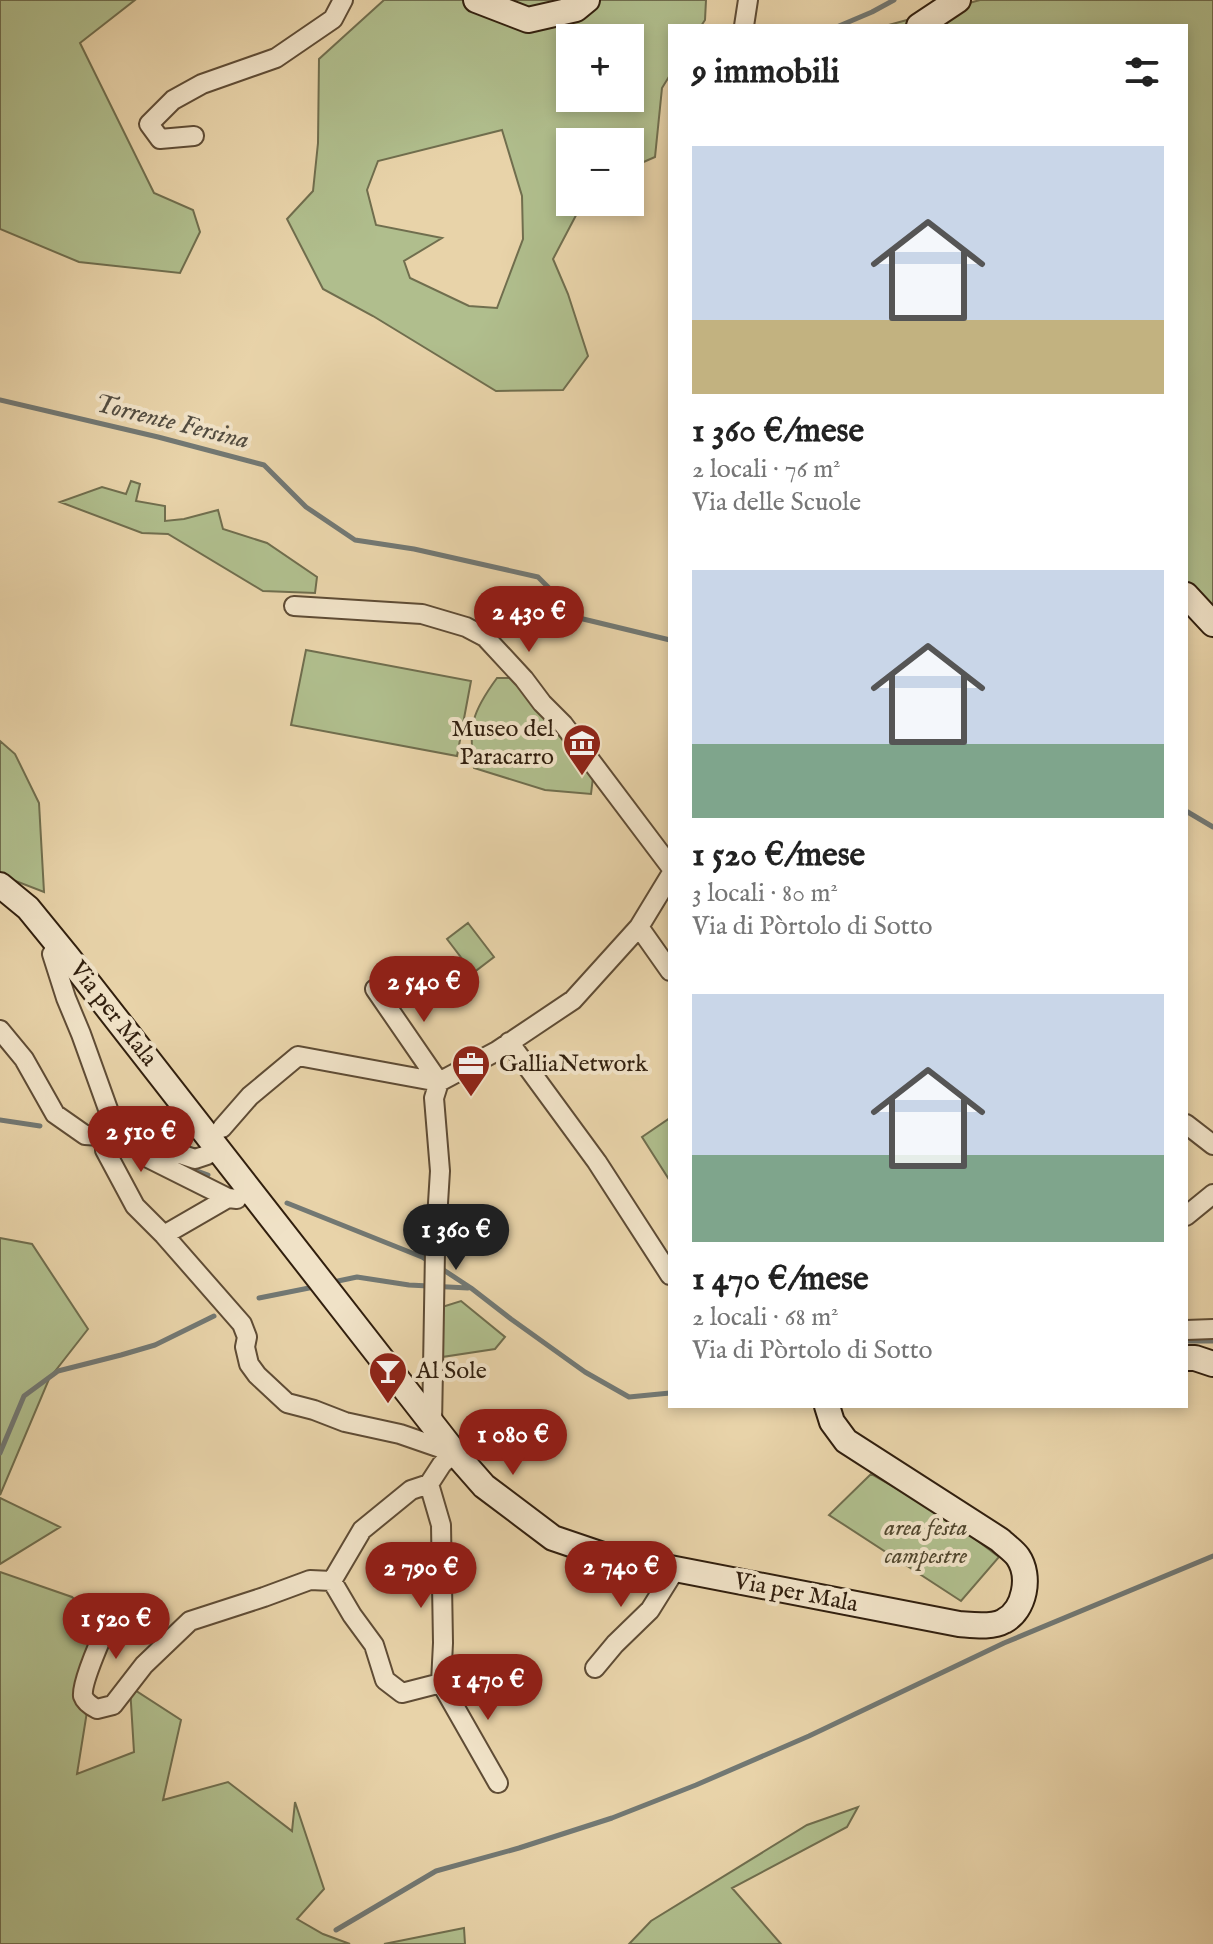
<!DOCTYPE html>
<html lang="it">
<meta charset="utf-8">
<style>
body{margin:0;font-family:"IM FELL English",serif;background:#f2f2f2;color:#222;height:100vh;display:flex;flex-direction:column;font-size:30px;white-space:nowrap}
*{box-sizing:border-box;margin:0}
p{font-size:26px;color:#767676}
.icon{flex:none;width:44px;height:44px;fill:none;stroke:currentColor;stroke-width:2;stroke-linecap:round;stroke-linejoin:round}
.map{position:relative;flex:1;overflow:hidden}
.panel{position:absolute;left:668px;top:24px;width:520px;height:1384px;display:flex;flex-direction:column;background:#fff;border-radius:0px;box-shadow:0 4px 12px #0003}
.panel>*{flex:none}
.controls{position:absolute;left:556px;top:24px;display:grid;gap:16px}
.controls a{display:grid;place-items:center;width:88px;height:88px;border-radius:0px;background:#fff;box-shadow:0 4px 12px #0003;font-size:40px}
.price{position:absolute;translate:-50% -68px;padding:0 18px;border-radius:28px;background:#8f2418;color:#fff;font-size:26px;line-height:52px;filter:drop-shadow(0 2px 4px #0008)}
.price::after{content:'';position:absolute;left:50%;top:48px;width:24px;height:18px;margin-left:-12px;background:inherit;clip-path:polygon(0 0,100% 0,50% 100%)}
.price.active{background:#222;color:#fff}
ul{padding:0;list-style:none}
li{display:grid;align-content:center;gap:16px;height:424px;padding:0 24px}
li span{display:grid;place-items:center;height:248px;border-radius:0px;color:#555}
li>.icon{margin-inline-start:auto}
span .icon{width:144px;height:144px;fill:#fffc;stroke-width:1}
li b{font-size:34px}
h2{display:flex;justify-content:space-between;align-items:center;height:96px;padding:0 24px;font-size:34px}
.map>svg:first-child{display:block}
.green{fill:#b0be8d;stroke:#706e4e;stroke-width:2;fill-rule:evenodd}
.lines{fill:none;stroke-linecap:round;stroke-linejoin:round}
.stream{stroke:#727873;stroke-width:5}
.minor-casing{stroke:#5f4c35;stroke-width:22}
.secondary-casing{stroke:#311f0e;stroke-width:28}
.minor{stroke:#f0e2c7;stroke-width:18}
.secondary{stroke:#f0e2c7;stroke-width:24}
.labels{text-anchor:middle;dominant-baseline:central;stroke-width:8;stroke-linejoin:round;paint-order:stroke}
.poi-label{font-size:24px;fill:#311f0e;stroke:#f0e2c7;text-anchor:start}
.street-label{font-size:24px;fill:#311f0e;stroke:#f0e2c7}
.park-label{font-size:24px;font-style:italic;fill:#51472e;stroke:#f0e2c7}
.water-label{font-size:26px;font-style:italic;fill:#524c40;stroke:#f0e2c7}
</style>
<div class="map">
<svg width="1213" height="1944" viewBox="0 0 1213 1944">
<rect width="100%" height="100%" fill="#e8d3a9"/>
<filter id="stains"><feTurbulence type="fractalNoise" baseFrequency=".0025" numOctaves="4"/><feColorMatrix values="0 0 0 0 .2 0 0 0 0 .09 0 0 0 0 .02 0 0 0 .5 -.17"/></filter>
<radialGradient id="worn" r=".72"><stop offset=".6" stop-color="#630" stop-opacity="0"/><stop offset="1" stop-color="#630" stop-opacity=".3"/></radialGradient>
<path class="green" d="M0 0H135L80 43 154 193 193 210 200 232 180 273 79 262 0 229Z
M384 0H706L705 20 701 26H670V75L662 88 655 157 630 168V142H570V202H583L553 259 568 294 588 356 563 390 496 391 373 316 323 289 287 219 313 191 318 143 319 59ZM570 38H630V98H570ZM502 130 522 196 523 239 497 308 469 306 410 278 404 261 442 238 376 225 367 190 378 161Z
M980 0H1213V637L1186 604V26H885Z
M131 481 140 484 136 501 165 506V521L184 519 218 510 223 529 267 543 317 577 315 593 263 591 168 534 142 533 60 502 102 487 126 494Z
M306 650 471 681 457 756 291 725Z
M497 678H512L593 777 591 794 545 790 474 768C468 726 472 712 497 678Z
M0 741 15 754 39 803 44 892 0 875Z
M468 923 494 957 473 973 447 939Z
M670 1118V1181L642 1137Z
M0 1238 32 1244 88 1329 49 1379 0 1495Z
M461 1301 505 1337 495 1349 442 1357V1307Z
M871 1474 945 1516 999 1557 961 1601 829 1515Z
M0 1498 60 1527 0 1564Z
M0 1572 72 1597 101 1624 77 1774 134 1752 130 1687 181 1720 163 1800 228 1782 292 1831 295 1802 324 1889 297 1919 323 1934 350 1944H0Z
M858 1807 847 1827 732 1888 781 1944H629L651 1921 807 1825Z
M464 1928 465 1944H384Z"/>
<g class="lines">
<path class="stream" d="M839 26 872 12 894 0
M0 400 158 437 264 465 306 507 355 540 414 549 538 577 579 618 670 640
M1186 811 1213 827
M0 1120 40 1126
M178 1164 208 1175
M287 1203 422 1257 430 1262
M439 1267 471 1288 511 1319 585 1372 629 1397 670 1393
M338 1281 357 1277 409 1285 468 1288
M259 1298 314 1287
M1186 1341H1213
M0 1453 24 1396 58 1371 121 1355 155 1345 214 1316
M336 1930 436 1871 519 1848 612 1818 696 1785 809 1736 1004 1643 1213 1556"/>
<defs>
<path id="minor" d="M744 26 748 0
M194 136 160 139 149 124 173 100 202 84 276 58 333 19 343 0
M294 606 422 614 466 627 485 637 524 679 542 703 563 724 670 866
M639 927 670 971
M58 946 52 954 66 998 81 1034 118 1137
M375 989 439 1082
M0 1030 24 1059 55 1114 85 1135 118 1137 141 1141 146 1157 228 1198
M509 1042 597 1162 670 1275
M1186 1124 1213 1145
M222 1128 250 1096 298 1056 439 1082
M118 1137 105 1150 135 1206 164 1235 242 1324 247 1337 245 1347 249 1364 257 1375 287 1403 314 1410 345 1422 400 1434 455 1453
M141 1141 195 1159 207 1155
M1186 1216 1213 1194
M164 1235 228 1198 237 1199
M1186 1330 1213 1329
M432 1426 435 1251 440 1171 434 1098 439 1082 497 1051 573 1000 639 927 670 876
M332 1581 352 1615 374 1645 385 1680 402 1693 441 1683 443 1643 441 1525 429 1484 442 1464 455 1453
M111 1617C104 1632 81 1682 83 1696 85 1702 91 1706 97 1709L113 1705 144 1665 190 1621 264 1597 310 1580 332 1581 362 1530 411 1490 429 1484
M595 1668 615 1644 650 1610 675 1570
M441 1683 498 1783"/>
<path id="secondary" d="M476 0 528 20 576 9 587 0
M919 26 958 0
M1186 595 1213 624
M0 885 28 908 68 957 455 1453 484 1486 553 1538 603 1555 959 1624C973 1625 992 1628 1004 1621 1025 1610 1031 1576 1018 1557 1014 1551 1005 1545 1000 1540L846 1441 832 1422 827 1406
M1186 1358H1195L1213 1364"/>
</defs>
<use href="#minor" class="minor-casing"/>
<use href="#secondary" class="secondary-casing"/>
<use href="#minor" class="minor"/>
<use href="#secondary" class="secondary"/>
</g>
<defs>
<symbol id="museum-pin" viewBox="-11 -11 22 30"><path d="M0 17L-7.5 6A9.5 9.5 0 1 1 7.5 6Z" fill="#8f2418" stroke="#f0e2c7"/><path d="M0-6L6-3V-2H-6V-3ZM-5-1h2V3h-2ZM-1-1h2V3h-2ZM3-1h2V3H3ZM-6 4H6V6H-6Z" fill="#fff"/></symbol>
<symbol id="office-pin" viewBox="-11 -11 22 30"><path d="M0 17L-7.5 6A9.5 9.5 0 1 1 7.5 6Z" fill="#8f2418" stroke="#f0e2c7"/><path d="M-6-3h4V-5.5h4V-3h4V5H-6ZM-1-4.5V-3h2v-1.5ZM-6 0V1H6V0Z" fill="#fff"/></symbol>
<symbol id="bar-pin" viewBox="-11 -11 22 30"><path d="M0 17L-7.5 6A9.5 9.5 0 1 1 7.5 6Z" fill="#8f2418" stroke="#f0e2c7"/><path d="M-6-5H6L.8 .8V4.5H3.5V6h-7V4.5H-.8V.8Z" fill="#fff"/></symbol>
</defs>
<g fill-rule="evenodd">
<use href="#museum-pin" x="560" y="721" width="44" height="60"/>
<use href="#office-pin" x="449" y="1042" width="44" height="60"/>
<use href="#bar-pin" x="366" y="1349" width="44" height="60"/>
</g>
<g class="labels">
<g class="poi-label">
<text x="554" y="729" text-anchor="end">Museo del<tspan x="554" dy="28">Paracarro</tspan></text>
<text x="499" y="1064">GalliaNetwork</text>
<text x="416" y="1371">Al Sole</text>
</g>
<g class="street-label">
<text transform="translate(113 1014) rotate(52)">Via per Mala</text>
<text transform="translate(796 1593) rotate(11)">Via per Mala</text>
</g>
<g class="park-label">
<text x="926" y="1528">area festa<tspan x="926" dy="28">campestre</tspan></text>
</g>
<g class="water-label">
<text transform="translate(172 422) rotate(14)">Torrente Fersina</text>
</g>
</g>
<rect width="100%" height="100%" filter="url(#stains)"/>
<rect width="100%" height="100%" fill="url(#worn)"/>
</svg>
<div class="controls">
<a>+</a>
<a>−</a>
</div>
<b class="price" style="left:529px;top:654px">2 430 €</b>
<b class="price" style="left:424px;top:1024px">2 540 €</b>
<b class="price" style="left:141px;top:1174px">2 510 €</b>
<b class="price active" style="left:456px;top:1272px">1 360 €</b>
<b class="price" style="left:513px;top:1477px">1 080 €</b>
<b class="price" style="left:621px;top:1609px">2 740 €</b>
<b class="price" style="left:421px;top:1610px">2 790 €</b>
<b class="price" style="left:116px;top:1661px">1 520 €</b>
<b class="price" style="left:488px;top:1722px">1 470 €</b>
<section class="panel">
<h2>9 immobili<svg class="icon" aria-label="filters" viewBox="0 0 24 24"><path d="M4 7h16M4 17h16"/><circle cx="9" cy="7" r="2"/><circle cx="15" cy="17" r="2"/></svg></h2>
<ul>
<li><span style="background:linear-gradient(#c9d6e8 70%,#c2b280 0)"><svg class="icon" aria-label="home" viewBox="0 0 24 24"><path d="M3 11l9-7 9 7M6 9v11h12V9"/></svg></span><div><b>1 360 €/mese</b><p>2 locali · 76 m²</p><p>Via delle Scuole</p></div></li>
<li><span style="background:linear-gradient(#c9d6e8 70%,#7fa58c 0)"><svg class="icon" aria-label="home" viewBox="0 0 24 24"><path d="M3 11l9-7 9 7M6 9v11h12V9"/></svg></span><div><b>1 520 €/mese</b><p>3 locali · 80 m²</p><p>Via di Pòrtolo di Sotto</p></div></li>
<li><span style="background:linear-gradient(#c9d6e8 65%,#7fa58c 0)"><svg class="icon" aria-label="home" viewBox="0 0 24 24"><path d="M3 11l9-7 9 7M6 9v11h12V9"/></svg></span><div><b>1 470 €/mese</b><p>2 locali · 68 m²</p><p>Via di Pòrtolo di Sotto</p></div></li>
</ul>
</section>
</div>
